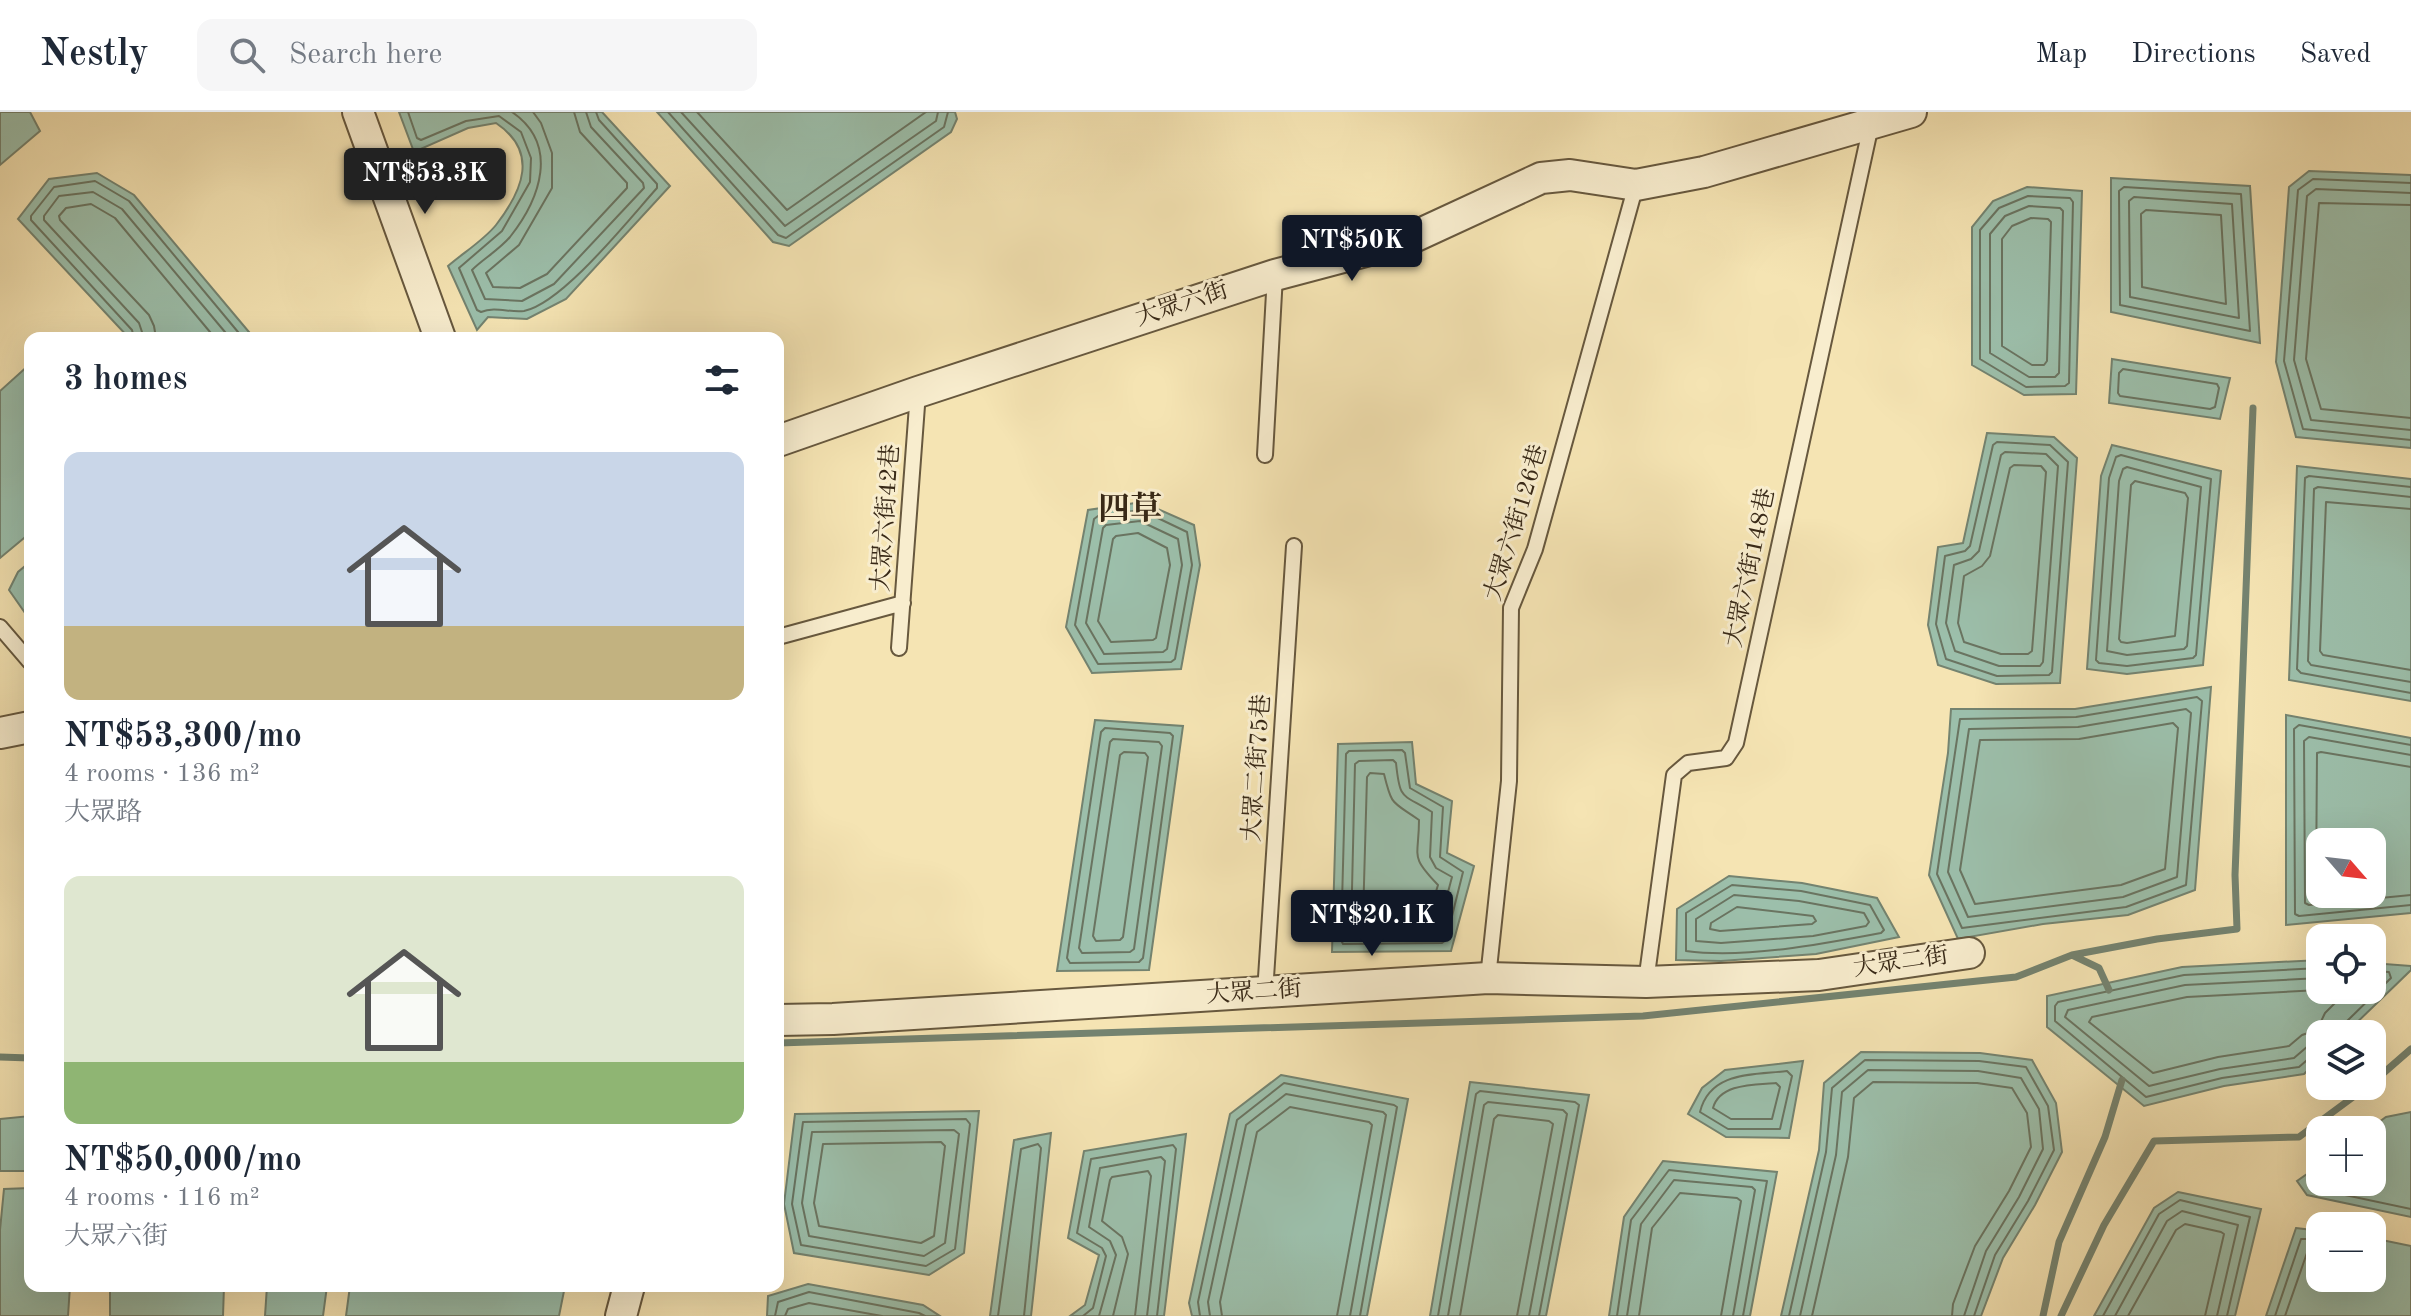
<!DOCTYPE html>
<meta charset="utf-8">
<style>
body{margin:0;font-family:"Old Standard TT","Noto Serif TC",serif;background:#f6f6f7;color:#1f2937;height:100vh;display:flex;flex-direction:column;font-size:30px;white-space:nowrap}
*{box-sizing:border-box;margin:0}
p{font-size:26px;color:#747a83}
.icon{flex:none;width:44px;height:44px;fill:none;stroke:currentColor;stroke-width:2;stroke-linecap:round;stroke-linejoin:round}
.map{position:relative;flex:1;overflow:hidden}
.side{position:absolute;left:24px;top:220px;width:760px;height:960px;display:flex;flex-direction:column;background:#fff;border-radius:16px;box-shadow:0 8px 32px #0002}
.side>*{flex:none}
.needle{width:52px;rotate:118deg}
.tools{position:absolute;left:2306px;top:716px;display:grid;gap:16px}
.tools a{display:grid;place-items:center;width:80px;height:80px;border-radius:16px;background:#fff;box-shadow:0 8px 32px #0002;font-size:40px}
.price{position:absolute;translate:-50% -68px;padding:0 18px;border-radius:8px;background:#111827;color:#fff;font-size:26px;line-height:52px;filter:drop-shadow(0 2px 4px #0008)}
.price::after{content:'';position:absolute;left:50%;top:48px;width:24px;height:18px;margin-left:-12px;background:inherit;clip-path:polygon(0 0,100% 0,50% 100%)}
.price.selected{background:#222;color:#fff}
ul{padding:0;list-style:none}
li{display:grid;align-content:center;gap:16px;height:424px;padding:0 40px}
li span{display:grid;place-items:center;height:248px;border-radius:16px;color:#555}
li>.icon{margin-inline-start:auto}
span .icon{width:144px;height:144px;fill:#fffc;stroke-width:1}
li b{font-size:34px}
h2{display:flex;justify-content:space-between;align-items:center;height:96px;padding:0 40px;font-size:34px}
header{display:flex;align-items:center;gap:48px;box-sizing:border-box;height:112px;padding:0 40px;background:#fff;border-bottom:2px solid #e0e1e3}
header strong{font-size:38px}
nav{display:flex;gap:44px;margin-inline-start:auto;font-size:28px}
.search{width:560px;height:72px;background:#f6f6f7;display:flex;align-items:center;gap:20px;box-sizing:border-box;padding:0 28px;border-radius:16px;color:#747a83;font-size:30px}
.map>svg:first-child{display:block}
.water{fill:#9cbfab;stroke:#748370;stroke-width:2;fill-rule:evenodd}
.lines{fill:none;stroke-linecap:round;stroke-linejoin:round}
.shore{stroke:#6a7461;stroke-width:2}
.stream{stroke:#748370;stroke-width:7}
.service-casing{stroke:#67583e;stroke-width:18}
.minor-casing{stroke:#67583e;stroke-width:34}
.service{stroke:#f8edce;stroke-width:14}
.minor{stroke:#f8edce;stroke-width:30}
.labels{text-anchor:middle;dominant-baseline:central;stroke-width:6;stroke-linejoin:round;paint-order:stroke}
.street-label{font-size:24px;fill:#382917;stroke:#f8edce}
.district-label{font-size:32px;font-weight:bold;fill:#382917;stroke:#f8edce}
</style>
<header>
<strong>Nestly</strong>
<div class="search"><svg class="icon" aria-label="search" viewBox="0 0 24 24"><circle cx="10" cy="10" r="6"/><path d="M15 15l6 6"/></svg>Search here</div>
<nav><a>Map</a><a>Directions</a><a>Saved</a></nav>
</header>
<div class="map">
<svg width="2411" height="1204" viewBox="0 0 2411 1204">
<rect width="100%" height="100%" fill="#f5e4b3"/>
<filter id="stains"><feTurbulence type="fractalNoise" baseFrequency=".0025" numOctaves="4"/><feColorMatrix values="0 0 0 0 .2 0 0 0 0 .09 0 0 0 0 .02 0 0 0 .5 -.17"/></filter>
<radialGradient id="worn" r=".72"><stop offset=".6" stop-color="#630" stop-opacity="0"/><stop offset="1" stop-color="#630" stop-opacity=".3"/></radialGradient>
<path class="water" d="M0 0H30L40 19 0 53Z
M399 0H602L670 74 566 187 527 207 488 205 477 218 448 154C463 141 484 128 496 113 523 78 539 40 496 11L468 16 414 40Z
M657 0H955L957 7 951 20 789 134 773 130Z
M2309 59 2411 63V336L2296 325 2276 250 2289 75Z
M97 61 134 83 254 226H129L18 107 49 67Z
M2111 66 2250 74 2260 231 2111 200Z
M2027 75 2082 79 2076 282 2024 283 1972 253V115L1993 89Z
M2112 247 2230 266 2220 307 2109 291Z
M30 252V421L0 446V279Z
M1987 321 2054 325 2077 346 2060 571 1996 572 1938 553 1928 513 1938 435 1963 431Z
M2112 333 2221 359 2203 553 2127 562 2087 557 2101 364Z
M2297 354 2411 367V589L2289 568Z
M1142 390 1194 413 1200 453 1181 557 1092 561 1066 515 1088 398Z
M30 450V508L9 478 18 460Z
M2211 575 2195 778 2128 803 2043 812 1958 827 1929 763 1948 641 1951 597H2075Z
M2286 603 2411 626V801L2286 813ZM2320 730H2372V782H2320Z
M1095 608 1183 614 1149 858 1057 859Z
M1412 630 1416 672 1452 689 1447 741 1474 754 1451 839 1332 840 1338 632Z
M1729 764 1802 771 1877 786 1899 825 1816 842 1721 849 1676 848 1677 797Z
M2320 848V878H2372V851L2411 854V858L2345 922H2320V946L2304 962 2224 974 2144 994 2047 915V884L2182 855Z
M1861 940 1980 941 2032 948 2056 991 2062 1040 2035 1093 2003 1146 1981 1204H1781L1819 1038 1824 971Z
M1803 949 1789 1026 1726 1025 1688 1002 1702 976 1725 958Z
M1281 963 1408 987 1367 1204H1192L1189 1191 1230 1002Z
M1470 970 1589 983 1546 1204H1430Z
M979 999 964 1141 929 1163 794 1141 784 1092 795 1002Z
M2411 1000V1105L2307 1083 2297 1069 2320 1053V1070H2372V1018H2368L2386 1005Z
M30 1004V1059H0V1007Z
M1051 1021 1031 1204H990L1014 1028Z
M1186 1022 1164 1204H1070L1085 1193 1099 1143 1068 1126 1084 1039Z
M1663 1049 1777 1060 1750 1204H1609L1624 1105Z
M30 1076V1174H70L68 1204H0V1118L4 1077Z
M2178 1080 2261 1097 2235 1204H2094L2154 1096Z
M2296 1116 2320 1119V1166H2372V1126L2411 1134V1204H2266Z
M808 1172 923 1193 940 1204H767L768 1184Z
M110 1174H224L223 1204H110Z
M267 1174H327L323 1204H265Z
M350 1174H565L559 1204H346Z"/>
<g class="lines">
<path class="shore" d="M408 0 417 26 421 28 466 9 499 4 521 20 531 46 530 70 502 119 459 156 477 198 481 200C495 194 510 201 524 199 563 191 629 107 657 76V72L599 8 596 0
M512 0C560 33 540 87 510 125 499 138 483 147 472 158L485 187 522 189 554 172 644 76 643 71 591 15 586 0
M533 0 541 11 552 41V76L519 133 486 161 493 175 520 176 547 162 627 76V71L580 20 574 0
M668 0 778 123 786 126 944 15 948 0
M681 0 785 114 936 9 938 0
M697 0 787 98 926 0
M2411 71 2313 67 2298 78 2284 249 2303 317 2411 328
M2124 75 2241 82 2250 219 2120 193 2119 79Z
M2411 81 2316 77 2307 84 2294 248 2311 308 2411 318
M2028 84 2070 86 2073 90 2069 271 2065 274 2026 275 1980 247V118L1999 96Z
M2134 85 2232 92 2239 206 2130 185 2129 89Z
M2411 93 2319 91 2306 247 2321 297 2411 306
M2029 94 2060 96 2063 99 2059 261 2055 265H2029L1990 241V122L2005 104Z
M2146 98 2221 103 2226 192 2142 175 2141 102Z
M2031 106 2048 107 2051 110 2047 249 2044 253H2032L2002 234V127L2012 114Z
M134 226 132 218 31 108V104L54 75 95 69 129 89 243 226
M144 226 139 211 44 108V104L59 84 93 80 122 97 230 226
M156 226 154 214 149 203 60 108 59 104 66 96 91 92 115 106 215 226
M2123 257 2217 272 2219 276 2215 295 2210 297 2120 284 2118 281 2119 261Z
M1997 330 2050 333 2068 350 2052 560 2049 563 1997 564 1946 547 1936 512 1945 444 1965 439 1970 434 1993 333Z
M2005 340 2046 342 2058 354 2043 550 2040 554H1999L1955 539 1946 511 1954 453 1971 447 1979 439 2001 343Z
M2121 343 2211 367 2196 543 2193 546 2127 554 2099 551 2096 548 2109 366 2116 345Z
M2014 353 2041 354 2046 360 2032 539 2028 542H2001L1964 530 1958 511 1964 464 1982 454 1990 444 2010 356Z
M2127 355 2201 375 2187 534 2184 537 2127 543 2107 539 2119 369 2123 357Z
M2135 369 2185 381 2188 386 2175 524 2127 531 2121 530 2119 527 2131 373Z
M2411 375 2309 364 2305 366 2297 557 2301 561 2411 581
M2411 385 2318 375 2314 377 2308 549 2311 553 2411 570
M2411 397 2326 390 2320 539 2323 543 2411 558
M1141 398 1187 420 1192 453 1175 547 1171 550 1098 552 1075 513 1094 407 1098 404Z
M1140 409 1178 427 1182 453 1167 537 1163 540 1104 542 1086 511 1103 416 1106 413Z
M1138 421 1167 436 1170 453 1156 526 1153 528 1111 530 1098 509 1113 427 1116 424Z
M2197 585 2202 589 2186 773 2126 795 1962 816 1937 762 1960 607 2076 605Z
M2186 597 2191 601 2177 765 2123 785 1968 805 1948 760 1969 617 2078 615Z
M2173 611 2178 616 2165 757 2121 773 1975 792 1960 758 1980 628 2079 627Z
M1105 616 1170 621 1173 624 1143 846 1139 850 1070 851 1067 846 1101 620Z
M1113 627 1159 630 1162 634 1134 837 1130 840 1082 841 1079 836 1110 630Z
M2411 633 2299 613 2294 617 2295 802 2299 804 2411 793
M1402 638 1405 641 1410 676 1443 695 1440 745 1463 760 1446 828 1442 831 1343 832 1341 828 1346 642 1349 639Z
M1124 640 1145 641 1148 645 1123 825 1120 828 1096 829 1093 824 1120 643Z
M2411 643 2309 625 2304 629 2305 791 2309 793 2411 783
M1393 648 1396 651C1400 690 1402 681 1432 700L1430 745 1436 756 1452 765 1438 818 1435 821 1355 822 1351 819 1355 652 1359 649Z
M1370 661 1384 662C1392 695 1392 689 1419 708 1419 746 1409 743 1438 773L1427 809 1367 810 1363 807 1367 665Z
M1732 773 1801 779 1870 793 1884 818 1881 821C1823 832 1744 847 1686 839V801Z
M2320 780 2316 776 2317 641 2321 640 2411 655
M1734 783 1799 789 1864 801 1869 810 1866 814 1813 824 1721 831 1696 829V807Z
M1737 795 1813 804 1816 809 1812 812 1720 819 1710 817 1711 811Z
M2320 856 2184 863 2058 890 2055 894V909L2146 985 2222 966 2299 955 2313 943 2320 941
M2320 866 2185 873 2068 898 2065 905 2149 974 2220 957 2294 946 2308 934 2320 931
M2320 878 2187 885 2092 905 2089 910 2153 961 2218 945 2289 934 2302 923 2317 918 2325 901 2348 878
M2340 922 2343 913 2391 866 2389 860 2372 859
M1787 959 1792 964 1780 1017H1728L1700 1000C1710 959 1754 963 1787 959Z
M1776 971 1780 975 1772 1007H1731L1713 996C1720 971 1755 973 1776 971Z
M966 1007 970 1012 955 1137 926 1154 801 1133 792 1092 803 1010Z
M954 1018 959 1022 945 1131 924 1144 809 1124 802 1091 812 1020Z
M941 1030 945 1034 934 1124 921 1131 819 1114 814 1091 823 1032Z
M2320 1062 2310 1070 2312 1076 2411 1097
M775 1204 778 1190 809 1180 919 1201 925 1204
M785 1204 788 1197 809 1191 882 1204
M998 1204 1021 1037 1038 1032 1041 1036 1024 1204
M1083 1204 1093 1196 1106 1144 1102 1136 1077 1121 1091 1047 1173 1033 1176 1037 1157 1204
M1099 1204 1116 1143 1110 1129 1089 1115 1100 1056 1161 1045 1165 1049 1147 1204
M1113 1204 1128 1142 1122 1125 1102 1109 1110 1068 1112 1065 1148 1059 1151 1064 1135 1204
M1200 1204 1198 1190 1237 1008 1284 971 1394 993 1397 995 1360 1204
M1210 1204 1208 1190 1246 1013 1286 982 1383 1000 1386 1003 1350 1204
M1222 1204 1220 1190 1257 1020 1290 995 1369 1010 1372 1013 1337 1204
M1438 1204 1476 982 1480 979 1575 990 1579 993 1539 1204
M1448 1204 1484 993 1488 990 1563 998 1567 1002 1529 1204
M1460 1204 1494 1007 1498 1003 1549 1009 1553 1012 1517 1204
M1617 1204 1631 1108 1669 1058 1767 1069 1743 1204
M1627 1204 1641 1112 1674 1068 1752 1075 1755 1078 1733 1204
M1639 1204 1652 1116 1680 1081 1737 1086 1741 1089 1721 1204
M1789 1204 1826 1040 1832 976 1865 948 1979 949 2026 955 2048 994 2054 1038 2028 1089 1995 1143 1974 1204
M1800 1204 1836 1043 1842 980 1868 958 1978 959 2021 966 2039 997 2043 1037 2019 1085 1986 1139 1964 1204
M1812 1204 1848 1045 1854 986 1873 970 1977 971 2012 976 2027 1001 2031 1035 2009 1079 1975 1134 1953 1192 1952 1204
M2103 1204 2159 1102 2180 1088 2250 1105 2227 1204
M2115 1204 2167 1109 2182 1099 2238 1113 2217 1204
M2128 1204 2176 1118 2185 1112 2221 1120 2224 1122 2205 1204
M2275 1204 2301 1127H2320
M2285 1204 2308 1138 2320 1137"/>
<path class="stream" d="M2074 844 2099 856 2109 878
M778 931 1643 904 2016 865 2072 843 2157 827 2237 817 2235 763 2253 296
M0 945 30 946
M2372 971 2411 937
M2043 1204 2059 1130 2105 1025 2122 968
M2061 1204 2104 1113 2154 1029 2299 1025 2368 974"/>
<defs>
<path id="service" d="M1265 343 1275 163
M0 515 30 550
M778 525 903 491
M899 536 918 280
M1488 866 1509 669 1511 496 1535 437 1636 73
M1646 870 1674 663 1688 651 1726 646 1736 631 1871 13
M1265 881 1294 434"/>
<path id="minor" d="M358 0 440 226
M778 329 918 280 1275 163 1407 128 1541 66 1570 63 1636 73 1704 60 1911 0
M0 621 30 615
M778 908 833 907 1488 866 1646 870 1819 863 1969 841
M621 1204 629 1174"/>
</defs>
<use href="#service" class="service-casing"/>
<use href="#minor" class="minor-casing"/>
<use href="#service" class="service"/>
<use href="#minor" class="minor"/>
</g>
<g class="labels">
<g class="street-label">
<text transform="translate(1182 193) rotate(-18)">大眾六街</text>
<text transform="translate(887 406) rotate(-86)">大眾六街42巷</text>
<text transform="translate(1517 411) rotate(-73)">大眾六街126巷</text>
<text transform="translate(1751 456) rotate(-78)">大眾六街148巷</text>
<text transform="translate(1258 656) rotate(-86)">大眾二街75巷</text>
<text transform="translate(1901 851) rotate(-8)">大眾二街</text>
<text transform="translate(1254 881) rotate(-4)">大眾二街</text>
</g>
<g class="district-label">
<text x="1130" y="399">四草</text>
</g>
</g>
<rect width="100%" height="100%" filter="url(#stains)"/>
<rect width="100%" height="100%" fill="url(#worn)"/>
</svg>
<div class="tools">
<a><svg class="needle" viewBox="-14 -14 28 28"><path d="M0-13l5 13h-10z" fill="#e53935"/><path d="M0 13l5-13h-10z" fill="#747a83"/></svg></a>
<a><svg class="icon" aria-label="locate" viewBox="0 0 24 24"><circle cx="12" cy="12" r="6"/><path d="M12 2v4M12 18v4M2 12h4M18 12h4"/></svg></a>
<a><svg class="icon" aria-label="layers" viewBox="0 0 24 24"><path d="M12 4l9 5-9 5-9-5zM3 14l9 5 9-5"/></svg></a>
<a>+</a>
<a>−</a>
</div>
<b class="price selected" style="left:425px;top:104px">NT$53.3K</b>
<b class="price" style="left:1352px;top:171px">NT$50K</b>
<b class="price" style="left:1372px;top:846px">NT$20.1K</b>
<section class="side">
<h2>3 homes<svg class="icon" aria-label="filters" viewBox="0 0 24 24"><path d="M4 7h16M4 17h16"/><circle cx="9" cy="7" r="2"/><circle cx="15" cy="17" r="2"/></svg></h2>
<ul>
<li><span style="background:linear-gradient(#c9d6e8 70%,#c2b280 0)"><svg class="icon" aria-label="home" viewBox="0 0 24 24"><path d="M3 11l9-7 9 7M6 9v11h12V9"/></svg></span><div><b>NT$53,300/mo</b><p>4 rooms · 136 m²</p><p>大眾路</p></div></li>
<li><span style="background:linear-gradient(#dfe7d0 75%,#8fb573 0)"><svg class="icon" aria-label="home" viewBox="0 0 24 24"><path d="M3 11l9-7 9 7M6 9v11h12V9"/></svg></span><div><b>NT$50,000/mo</b><p>4 rooms · 116 m²</p><p>大眾六街</p></div></li>
</ul>
</section>
</div>
